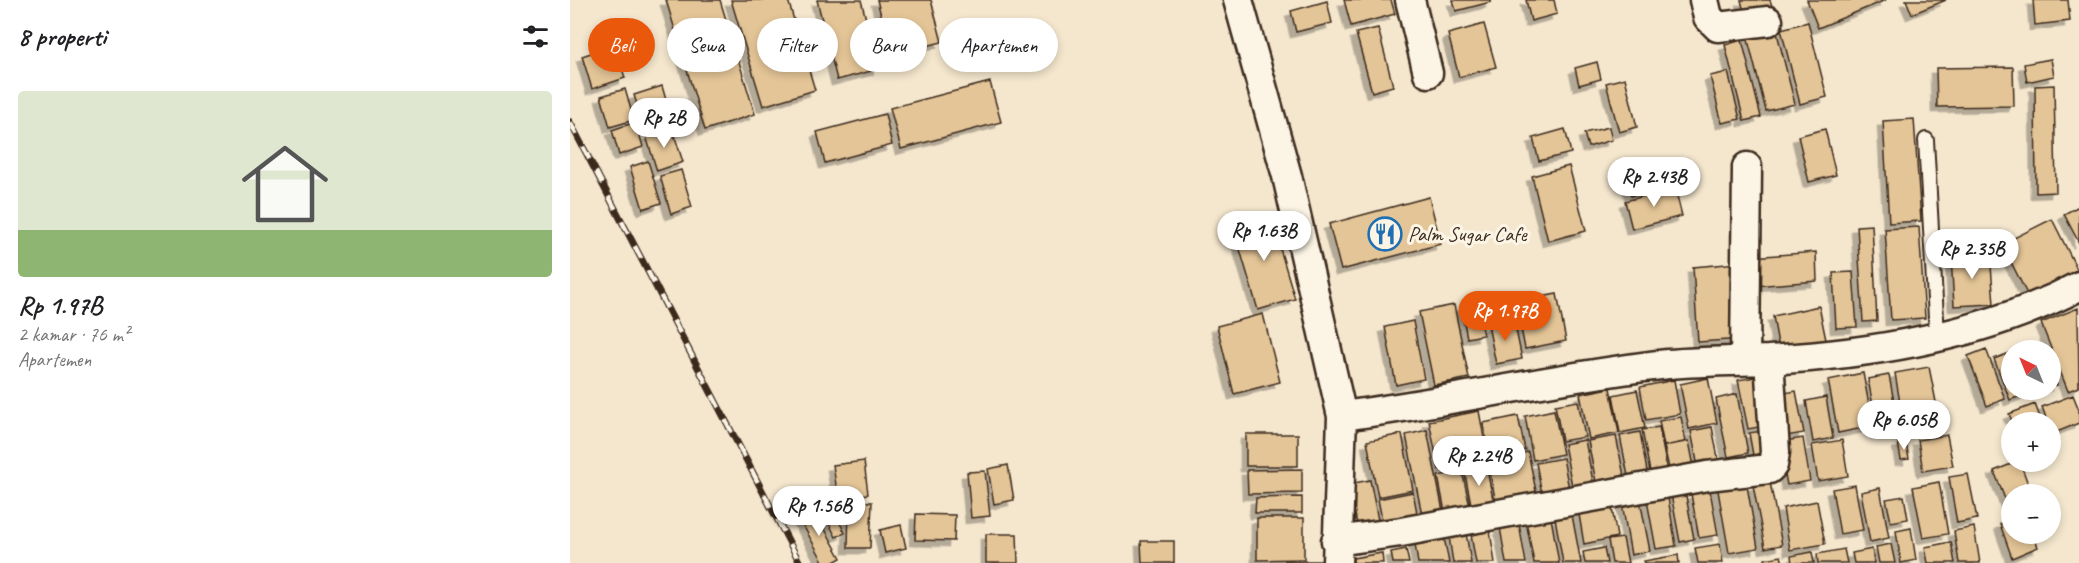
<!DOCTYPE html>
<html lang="id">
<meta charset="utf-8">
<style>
body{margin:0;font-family:Caveat,sans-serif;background:#f2f2f2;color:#202124;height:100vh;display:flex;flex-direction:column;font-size:22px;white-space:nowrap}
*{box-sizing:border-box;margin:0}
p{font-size:20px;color:#757577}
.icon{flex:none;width:33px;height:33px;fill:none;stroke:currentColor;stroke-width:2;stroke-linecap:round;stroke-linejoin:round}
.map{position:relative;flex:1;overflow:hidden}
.details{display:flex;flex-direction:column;background:#fff;width:570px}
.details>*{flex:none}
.top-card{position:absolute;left:18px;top:18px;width:570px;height:54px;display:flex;gap:12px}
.needle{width:39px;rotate:317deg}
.fabs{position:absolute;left:1431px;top:340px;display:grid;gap:12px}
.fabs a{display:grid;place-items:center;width:60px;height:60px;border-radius:50%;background:#fff;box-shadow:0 3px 9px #0003;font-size:30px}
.price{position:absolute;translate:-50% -51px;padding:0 14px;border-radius:21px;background:#fff;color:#222;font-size:20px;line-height:39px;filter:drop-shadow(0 2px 3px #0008)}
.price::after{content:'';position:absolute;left:50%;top:36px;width:18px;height:14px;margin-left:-9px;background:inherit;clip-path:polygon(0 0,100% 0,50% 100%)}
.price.active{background:#ea580c;color:#fff}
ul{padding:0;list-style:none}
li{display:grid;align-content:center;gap:12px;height:318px;padding:0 18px}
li+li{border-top:2px solid #e0e0e0}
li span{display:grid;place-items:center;height:186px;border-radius:6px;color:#555}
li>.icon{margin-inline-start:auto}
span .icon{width:108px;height:108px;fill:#fffc;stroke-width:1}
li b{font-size:26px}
h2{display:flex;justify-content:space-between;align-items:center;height:72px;padding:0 18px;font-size:26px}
.tag{padding:0 21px;border-radius:27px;background:#fff;box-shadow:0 3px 9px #0003;font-size:21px;line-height:54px}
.tag.active{background:#ea580c;color:#fff}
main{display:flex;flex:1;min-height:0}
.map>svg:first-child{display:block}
.building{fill:#e4c597;stroke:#3b2a1e;stroke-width:1.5;filter:url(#shadow)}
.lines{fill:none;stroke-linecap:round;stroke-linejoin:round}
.service-casing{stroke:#3b2a1e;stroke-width:18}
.minor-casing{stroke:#3b2a1e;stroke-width:33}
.service{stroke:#fcf5e5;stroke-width:14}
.minor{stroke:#fcf5e5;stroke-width:28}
.rail-casing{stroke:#3b2a1e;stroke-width:7}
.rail{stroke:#fcf5e5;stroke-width:4.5;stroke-dasharray:14;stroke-linecap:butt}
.labels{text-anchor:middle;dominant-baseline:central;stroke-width:6;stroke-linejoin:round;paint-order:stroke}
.poi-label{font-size:21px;fill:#3b2a1e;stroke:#fcf5e5;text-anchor:start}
</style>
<main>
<section class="details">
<h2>8 properti<svg class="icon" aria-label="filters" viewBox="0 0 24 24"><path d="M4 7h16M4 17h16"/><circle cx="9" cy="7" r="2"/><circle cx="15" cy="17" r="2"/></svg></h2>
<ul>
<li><span style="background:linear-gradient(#dfe7d0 75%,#8fb573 0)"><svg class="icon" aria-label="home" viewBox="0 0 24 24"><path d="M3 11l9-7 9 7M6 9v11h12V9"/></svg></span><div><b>Rp 1.97B</b><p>2 kamar · 76 m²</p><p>Apartemen</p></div></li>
</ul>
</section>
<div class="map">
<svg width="1509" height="563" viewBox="0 0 1509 563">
<defs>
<filter id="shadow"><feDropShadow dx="-5.5" dy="5.5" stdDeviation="0" flood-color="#0004"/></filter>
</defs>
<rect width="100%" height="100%" fill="#f5e7ce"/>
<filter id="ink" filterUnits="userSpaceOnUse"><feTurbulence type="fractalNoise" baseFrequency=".0167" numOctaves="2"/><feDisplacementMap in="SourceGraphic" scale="12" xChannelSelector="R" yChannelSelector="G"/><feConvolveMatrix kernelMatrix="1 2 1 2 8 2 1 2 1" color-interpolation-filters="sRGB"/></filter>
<g filter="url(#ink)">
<path class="building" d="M96 0H150L185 114 135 130Z
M161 0H218L245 90 193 106Z
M247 0H291L309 69 267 80Z
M307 0H361L372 42 321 55Z
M774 0H821L825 14 781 26Z
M883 0H920L921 2 886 11Z
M956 0H984L987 14 961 21Z
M1171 0H1200L1203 9 1175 16Z
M1237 0H1316L1248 28Z
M1336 0H1376L1342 14Z
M1463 0H1498L1500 21 1465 25Z
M757 1 762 23 726 32 721 11Z
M1238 22 1257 97 1230 104 1211 29Z
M914 24 926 67 889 77 878 34Z
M808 28 823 86 802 92 786 33Z
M1206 29 1225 104 1196 111 1177 36Z
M1172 40 1191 117 1174 121 1155 45Z
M45 45 55 78 22 89 12 56Z
M1481 59 1484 76 1457 82 1454 64Z
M1027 62 1031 79 1009 85 1005 68Z
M1443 67 1444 106 1367 107 1366 68Z
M1158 72 1170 119 1152 123 1140 76Z
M1055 78 1067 127 1049 132 1036 83Z
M420 82 431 122 331 149 320 108Z
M1484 85 1486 192 1466 193 1465 86Z
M92 86 102 121 75 130 64 95Z
M55 89 64 120 40 127 31 96Z
M315 114 322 145 255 163 247 132Z
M1344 119 1351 221 1319 223 1313 121Z
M66 122 73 147 49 155 42 130Z
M1039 127 1042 140 1018 147 1014 133Z
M102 128 113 162 87 171 76 136Z
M995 129 1001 153 969 161 963 138Z
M1255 129 1266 175 1239 182 1228 136Z
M78 161 91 203 73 209 60 167Z
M999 166 1016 231 978 241 962 176Z
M1098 168 1102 185 1061 196 1057 179Z
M111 170 122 207 101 214 90 176Z
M1105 188 1112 216 1062 229 1055 201Z
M859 197 871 244 771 270 759 224Z
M1509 206V243L1494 214Z
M700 215 725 299 688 310 663 226Z
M1482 219 1509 273 1459 298 1432 244Z
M1302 225 1307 321 1293 322 1287 226Z
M1349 227 1355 318 1321 320 1315 229Z
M1246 252 1247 281 1185 286 1182 257Z
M1420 253 1424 304 1384 306 1381 256Z
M1168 263 1173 339 1128 342 1123 267Z
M1283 272 1287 327 1266 328 1263 273Z
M987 294 996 341 955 349 946 302Z
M906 303 913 335 897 338 891 306Z
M884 305 899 378 864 385 849 312Z
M1249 306 1256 340 1209 350 1203 316Z
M1508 308 1509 387 1498 391 1471 323Z
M693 314 710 382 664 394 647 326Z
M944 320 952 359 926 364 918 325Z
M843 321 854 379 826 385 815 327Z
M1416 349 1435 399 1417 406 1398 356Z
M1442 352V390L1461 392 1440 400 1424 359Z
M1359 367 1366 402 1331 409 1325 373Z
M1480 367 1487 385 1480 387Z
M1293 373 1303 426 1268 433 1258 380Z
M1319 375 1329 429 1308 433 1298 379Z
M1191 376 1201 425 1178 429 1168 380Z
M1138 378 1147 423 1119 429 1110 384Z
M1104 380 1110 414 1076 420 1070 387Z
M1040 388 1049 433 1019 439 1010 394Z
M1067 390 1075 428 1050 433 1043 395Z
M1226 391 1234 433 1216 436 1208 394Z
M1167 394 1178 453 1158 457 1146 399Z
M1503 395 1509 410V423L1482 434 1480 423H1478L1472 407Z
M1256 397 1263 438 1243 442 1236 401Z
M1008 401 1015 437 992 441 985 405Z
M1465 404 1472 423H1443L1439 414Z
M984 410 993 454 963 460 955 416Z
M909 411 918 459 869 469 859 421Z
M948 416 955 450 920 457 913 423Z
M1111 417 1116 442 1094 446 1089 421Z
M1089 427 1098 474 1081 477 1072 430Z
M1142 427 1149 463 1128 467 1121 431Z
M857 430 873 511 852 515 836 435Z
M1198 430 1202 451 1183 455 1179 433Z
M1070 432 1078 477 1059 481 1050 436Z
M676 434H728V466H676Z
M832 434 843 490 808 497 797 441Z
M1377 435 1383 466 1353 471 1348 440Z
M1046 436 1055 481 1027 487 1018 441Z
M1233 438 1240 481 1217 485 1209 442Z
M1015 440 1024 487 1003 491 994 444Z
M1272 440 1278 476 1248 481 1242 445Z
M1119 441 1125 472 1101 477 1094 446Z
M1336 442 1339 459 1331 460 1328 443Z
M958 452 967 496 926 504 918 461Z
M993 458 999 489 972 494 966 463Z
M294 461 298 494 268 498 263 465Z
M1446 462H1450L1462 495H1442V508L1439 509 1424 471Z
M438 465 444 500 424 504 418 469Z
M916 465 924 504 902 509 894 469Z
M732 469V493L678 494 677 470Z
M415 471 420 516 401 518 397 472Z
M892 471 900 507 875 512 868 476Z
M1398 474 1407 519 1387 523 1379 477Z
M800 480 809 525 788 529 779 484Z
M1176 480 1188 548 1159 553 1147 485Z
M1200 482 1212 545 1195 548 1183 485Z
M1369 482 1378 534 1353 538 1343 487Z
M1285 485 1293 530 1270 534 1262 489Z
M1310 488 1319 538 1300 542 1291 492Z
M1140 490 1148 535 1129 538 1121 494Z
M1115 491 1124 539 1110 542 1101 494Z
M843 492 848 518 813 525 808 499Z
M1097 492 1106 546 1086 549 1076 495Z
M1334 496 1338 519 1321 522 1316 499Z
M732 497V513H685L686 498Z
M1040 497 1047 537 1014 544 1007 503Z
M1070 500 1080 551 1061 555 1052 503Z
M279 501 302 502 300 548H278Z
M1247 501 1255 544 1220 550 1213 508Z
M262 507 275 533 266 537 253 512Z
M243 508 271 558 262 563H254L228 516Z
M980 512 989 563H964L955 516Z
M346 514 385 515 384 541 345 540Z
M1002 515 1011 563H993L985 518Z
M687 518H734V559L687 560Z
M1442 520V534H1463L1468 547 1442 558 1430 524Z
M949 524 956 563H936L930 527Z
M331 525 336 548 315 553 310 530Z
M1404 527 1410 563H1389L1384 531Z
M1341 528 1346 560 1331 563 1326 531Z
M920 531 925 563H906L901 535Z
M873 532 879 563H848L844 538Z
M896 533 901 563H883L879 536Z
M416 534H447L448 563H416Z
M1053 538 1058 563H1042L1038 540Z
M571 541H604V563H572Z
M1381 542 1385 563H1358L1355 547Z
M1150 544 1153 563H1128L1125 548Z
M1321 544 1325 563H1309L1306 547Z
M1034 548 1037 563H1015L1013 552Z
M836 549 839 563H823L821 552Z
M1274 549 1277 563H1248L1247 554Z
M1302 549 1304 563H1284L1282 553Z
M1242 552 1244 563H1222L1221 556Z
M812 553 813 563H783V558Z
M1108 555 1109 563H1075L1074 561Z
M1211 556 1213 563H1196L1195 559Z
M715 561H755V563H715Z"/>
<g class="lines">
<defs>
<path id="service" d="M1356 140 1367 336"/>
<path id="minor" d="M668 0 717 176 772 416 767 563
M840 0 858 73
M1134 0 1138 17 1148 27 1198 21
M1175 360 1177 167
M772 416C881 402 989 376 1098 364 1131 361 1165 361 1198 360 1303 354 1415 336 1509 286
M766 541 831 532 1137 476 1199 469 1203 465 1205 452 1199 360"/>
</defs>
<use href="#service" class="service-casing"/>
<use href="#minor" class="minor-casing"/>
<use href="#service" class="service"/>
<use href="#minor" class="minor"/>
<defs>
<path id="rail" d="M0 122 230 563"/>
</defs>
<use href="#rail" class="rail-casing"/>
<use href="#rail" class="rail"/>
</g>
</g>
<defs>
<symbol id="restaurant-ring" viewBox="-11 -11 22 22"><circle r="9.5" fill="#fcf5e5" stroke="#1f6fb2" stroke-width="1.5"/><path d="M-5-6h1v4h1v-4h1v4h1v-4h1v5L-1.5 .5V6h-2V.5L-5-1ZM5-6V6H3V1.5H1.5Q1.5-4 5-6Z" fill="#1f6fb2"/></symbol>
</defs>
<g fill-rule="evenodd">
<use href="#restaurant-ring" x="796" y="215" width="38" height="38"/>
</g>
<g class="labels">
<g class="poi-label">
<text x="838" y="234">Palm Sugar Cafe</text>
</g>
</g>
</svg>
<div class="fabs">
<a><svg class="needle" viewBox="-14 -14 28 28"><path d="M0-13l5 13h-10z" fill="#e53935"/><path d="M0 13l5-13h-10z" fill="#757577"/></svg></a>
<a>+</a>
<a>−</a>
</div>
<b class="price" style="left:94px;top:149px">Rp 2B</b>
<b class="price" style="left:1084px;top:208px">Rp 2.43B</b>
<b class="price" style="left:694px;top:262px">Rp 1.63B</b>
<b class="price" style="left:1402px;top:280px">Rp 2.35B</b>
<b class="price active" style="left:935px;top:342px">Rp 1.97B</b>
<b class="price" style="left:1334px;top:451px">Rp 6.05B</b>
<b class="price" style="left:909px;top:487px">Rp 2.24B</b>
<b class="price" style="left:249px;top:537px">Rp 1.56B</b>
<div class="top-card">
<a class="tag active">Beli</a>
<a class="tag">Sewa</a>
<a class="tag">Filter</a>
<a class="tag">Baru</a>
<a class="tag">Apartemen</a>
</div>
</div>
</main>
